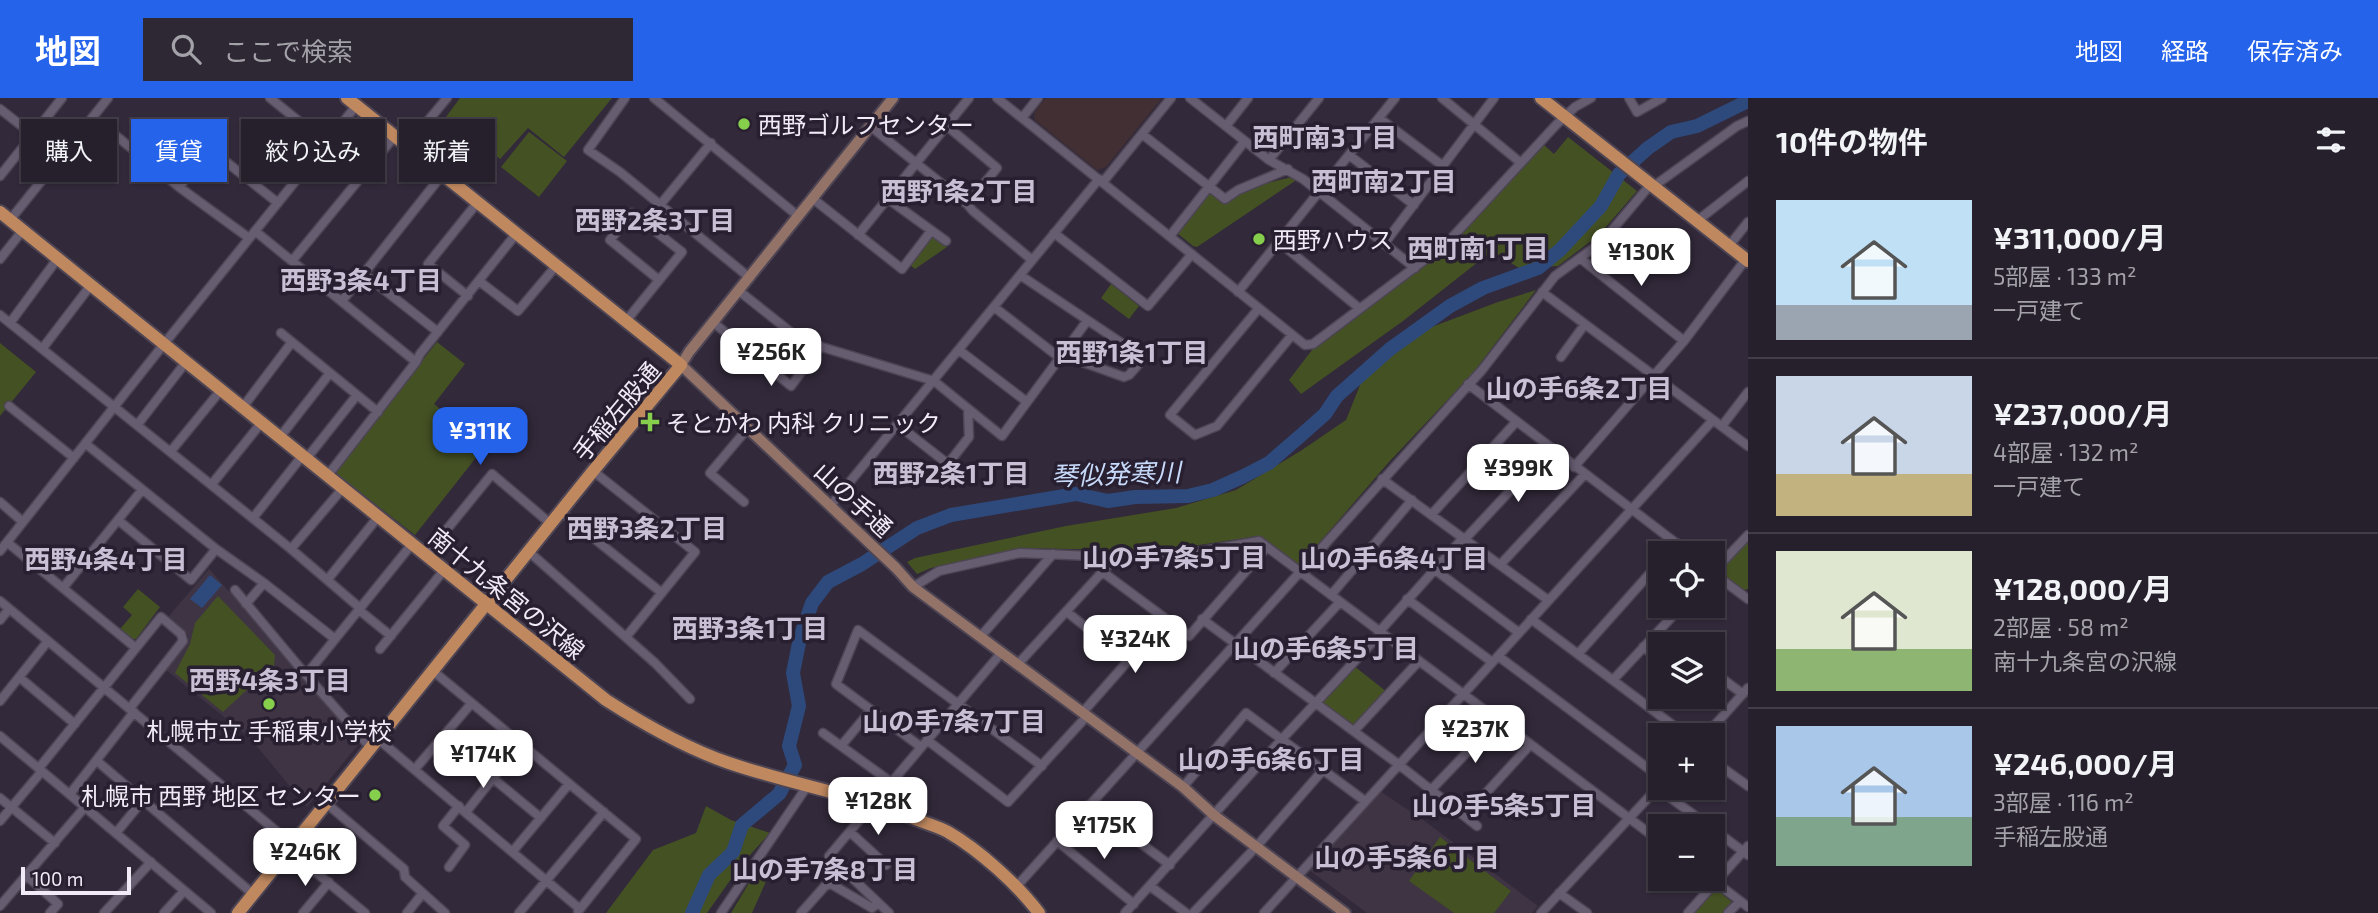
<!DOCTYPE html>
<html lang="ja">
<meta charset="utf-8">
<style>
body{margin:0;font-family:"Exo 2","Noto Sans JP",sans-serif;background:#2e2734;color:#f1f3f6;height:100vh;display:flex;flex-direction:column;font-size:26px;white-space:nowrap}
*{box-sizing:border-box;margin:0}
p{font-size:23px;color:#a4a2a9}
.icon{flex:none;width:38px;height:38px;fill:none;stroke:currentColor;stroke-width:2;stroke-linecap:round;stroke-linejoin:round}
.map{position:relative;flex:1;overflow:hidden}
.panel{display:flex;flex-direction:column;background:#261f2c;width:630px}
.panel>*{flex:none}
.hud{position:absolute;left:21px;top:21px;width:665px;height:63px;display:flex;gap:14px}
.fabs{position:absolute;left:1648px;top:443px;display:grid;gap:14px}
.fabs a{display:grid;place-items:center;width:77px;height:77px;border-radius:0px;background:#261f2c;box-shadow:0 2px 5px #0004,0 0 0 2px #423d48;font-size:35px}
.scale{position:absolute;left:21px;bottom:18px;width:110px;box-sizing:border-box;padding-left:7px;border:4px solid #f1ebf7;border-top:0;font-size:19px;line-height:24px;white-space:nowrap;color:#f1ebf7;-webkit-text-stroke:5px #281f30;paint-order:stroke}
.price{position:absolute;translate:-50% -60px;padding:0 16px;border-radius:14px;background:#fff;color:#222;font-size:23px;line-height:46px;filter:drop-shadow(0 2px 4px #0008)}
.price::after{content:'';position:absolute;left:50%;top:42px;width:21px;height:16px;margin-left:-10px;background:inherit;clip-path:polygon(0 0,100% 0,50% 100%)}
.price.on{background:#2563eb;color:#fff}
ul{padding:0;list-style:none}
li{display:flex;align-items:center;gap:21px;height:175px;padding:0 28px}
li+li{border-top:2px solid #423d48}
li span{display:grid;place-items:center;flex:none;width:196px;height:140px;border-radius:0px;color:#555}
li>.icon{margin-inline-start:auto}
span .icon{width:84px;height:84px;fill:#fffc;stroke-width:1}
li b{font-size:30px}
h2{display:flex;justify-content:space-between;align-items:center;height:84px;padding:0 28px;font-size:30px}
.chip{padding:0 24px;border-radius:0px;background:#261f2c;box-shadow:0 2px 5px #0004,0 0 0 2px #423d48;font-size:24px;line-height:63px}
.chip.on{background:#2563eb;color:#fff}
header{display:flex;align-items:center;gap:42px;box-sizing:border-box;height:98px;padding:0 35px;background:#2563eb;color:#fff}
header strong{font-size:33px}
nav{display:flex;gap:38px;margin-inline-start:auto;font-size:24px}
.search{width:490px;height:63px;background:#2e2734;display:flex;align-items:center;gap:18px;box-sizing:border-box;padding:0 24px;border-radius:0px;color:#a4a2a9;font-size:26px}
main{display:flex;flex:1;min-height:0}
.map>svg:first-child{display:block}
.commercial{fill:#422f33}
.education{fill:#3f3444}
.green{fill:#445123}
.water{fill:#2e4a7c}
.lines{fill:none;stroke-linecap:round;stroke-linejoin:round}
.river{stroke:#2e4a7c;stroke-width:14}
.street-casing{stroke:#4d4554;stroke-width:11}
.secondary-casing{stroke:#4d4554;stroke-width:14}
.primary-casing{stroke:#4d4554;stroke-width:16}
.street{stroke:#675d71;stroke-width:8}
.secondary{stroke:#937268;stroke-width:10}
.primary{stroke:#bf885f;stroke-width:12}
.poi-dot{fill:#86cf4c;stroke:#281f30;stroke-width:2.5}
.labels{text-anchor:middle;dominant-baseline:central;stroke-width:7;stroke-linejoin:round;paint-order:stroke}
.poi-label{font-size:24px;fill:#f1ebf7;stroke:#281f30;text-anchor:start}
.street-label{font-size:24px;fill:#f1ebf7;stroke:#281f30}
.neighbourhood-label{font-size:26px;font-weight:bold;fill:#cac0d6;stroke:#281f30}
.water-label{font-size:26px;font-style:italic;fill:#c7dafa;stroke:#281f30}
</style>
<header>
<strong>地図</strong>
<div class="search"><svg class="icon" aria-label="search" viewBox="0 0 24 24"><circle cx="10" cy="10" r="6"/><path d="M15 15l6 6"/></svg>ここで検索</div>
<nav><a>地図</a><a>経路</a><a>保存済み</a></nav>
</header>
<main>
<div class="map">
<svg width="1748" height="815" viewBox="0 0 1748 815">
<rect width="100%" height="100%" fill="#32293a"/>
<path class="commercial" d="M1046 0H1162L1106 69 1097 72 1035 22 1034 15Z"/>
<path class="education" d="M209 471 362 642 307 709 250 640 166 572 187 547 188 537 169 518Z
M1380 693 1426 724 1538 808 1532 815H1367L1309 772Z"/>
<path class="green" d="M460 0H612L564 59 528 30 500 61 446 19Z
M529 34 567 63 539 99 501 69Z
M1568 39 1637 93 1599 137 1558 168 1519 170 1492 153 1403 223 1301 296 1289 282 1315 248 1417 173 1460 138 1544 47 1554 56Z
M165 45 182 60 170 76 151 61Z
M1293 79 1295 83 1197 149 1193 148 1177 135V132L1207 95 1211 94 1226 105C1247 90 1268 84 1293 79Z
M932 138 947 149 915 171 910 167Z
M1111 186 1139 208 1129 221 1101 200Z
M1536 192 1473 275 1389 364 1301 466H1297L1258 438 1186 449 1120 452 1021 450 931 470 917 476 907 464 915 460 1066 428 1176 410 1236 392 1302 352 1346 322 1364 277 1429 230 1498 204Z
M437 244 465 266 434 306 486 347 415 437 334 374Z
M0 245 36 274 0 318Z
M1748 442V491L1744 492 1720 475V472Z
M138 491 160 509 136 541H133L120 531 132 517 123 509Z
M218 498 275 557 274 567 223 614 175 575 190 546 195 525Z
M1354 568 1387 594 1355 629 1322 607 1321 604Z
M706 708 731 722 770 735 741 767 707 815H606L653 752 696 735Z
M1440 739 1511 793 1494 815H1454L1409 783Z
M758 770 768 779 752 815H731Z
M1714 791H1716L1733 805 1724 815H1692Z"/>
<path class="water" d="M210 477 222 487 202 510 190 501Z"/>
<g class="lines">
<path class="river" d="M692 815 709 777 733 754 742 727 779 696 795 667 789 648 799 608 793 575 800 540 812 505 828 484 862 466 917 430 951 417 1076 396 1108 403 1135 399 1188 398 1213 392 1244 378 1269 365 1299 339 1325 316 1337 298 1390 251 1450 208 1483 190 1538 170 1560 152 1601 108 1619 76 1648 50 1671 34 1697 28 1748 3"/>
<defs>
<path id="street" d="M270 0 326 45
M625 0 588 52 620 74 750 180
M654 0 798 118
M997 0 1305 247 1313 246 1447 145 1556 27 1575 9 1591 0
M1190 0 1269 62 1303 81 1415 170
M1442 0 1521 65
M1629 0 1637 14 1662 0
M0 11 32 36
M93 19 179 89 249 140
M1022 20 1038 0
M1379 20 1443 68
M870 28 967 106 973 113 1032 162
M947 28 997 70 967 106
M1226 28 1248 0
M1142 36 1225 101 1238 92 1288 71
M406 49 447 0
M1349 57 1414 107
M1269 62 1319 0
M0 78 62 0
M1103 84 1171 0
M1654 88 1737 28 1748 23
M179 89 210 51 278 105
M812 100 902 171 931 133
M888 101 946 143
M660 107 711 45
M10 122 108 0
M1697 123 1748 83
M255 133 416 264
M1054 135 1148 208 1192 156
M858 137 969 0
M1170 138 1245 43
M1279 144 1359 210
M1384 146 1494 0
M1729 148 1748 124
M1580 160 1684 243
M0 161 23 132
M292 163 394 39
M364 176 438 234
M1020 177 1144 260 1129 277 1124 279 1063 257
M479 183 518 213 556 168
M739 193 802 243 934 283 1002 338 1087 223
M1238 194 1395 0
M1542 194 1748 348
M468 198 428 166 477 105
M342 203 442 77
M994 209 1060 260
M1259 210 1170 317 1195 337 1217 328 1292 237
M0 217 291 451 360 510
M626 223 682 154 632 115 610 142 659 182
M10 225 58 160
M714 225 791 288 819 250
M281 235 378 314
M164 246 356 8
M42 251 91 187
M959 252 1027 304
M1561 259 1585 226
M1468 286 1689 455
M9 308 74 360
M243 309 292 244
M138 326 186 264
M898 327 948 366 969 339 968 311
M1722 328 1748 294
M280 339 330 275
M86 346 216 451 264 485 335 541
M171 353 221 292
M307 360 357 297
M1574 369 1684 243 1746 161
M593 373 695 454 626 539
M328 377 416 264 420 256 516 136
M1382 381 1548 502
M212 386 262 324
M0 404 23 424
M744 404 710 375 748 330
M830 408 1099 81
M561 414 662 495
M1431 417 1516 324
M253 420 303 357
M118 422 191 482 216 451
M1465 441 1550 350
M8 445 136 550
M291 451 343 390
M0 453 164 246
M528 453 655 565 690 601
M1668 455 1677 445
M426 457 492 376 551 426
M1500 467 1585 376
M1434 471 1518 534
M1713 474 1748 437
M1104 475 1189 538 1267 449
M1713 475 1748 501
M328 481 378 419
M913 489 939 473 1020 455 1116 459 1179 457 1259 443 1661 744
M63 490 142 392
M235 492 306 577 371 650
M1331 497 1412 402
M1407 501 1492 564
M0 503 293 747
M246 506 264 485
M359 512 391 538
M1067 514 1128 563
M1202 521 1398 666 1477 728
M1531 521 1686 637
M0 522 9 511
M1379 534 1463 440
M981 538 1053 456
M1643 549 1661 562
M380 551 445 471
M1578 556 1661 463
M1498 558 1661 680
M1018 566 1116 459
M433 573 636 741 580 811
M1713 574 1743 596
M1274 575 1340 504
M306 577 412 446
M19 579 75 626
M1613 582 1682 508
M0 603 48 543
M1083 614 1165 521
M1354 633 1419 563
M823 635 891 684
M1706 637 1748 590
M0 638 211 815
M444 640 541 720
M378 641 580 811 578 813
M927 642 1008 704 1087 618
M841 648 871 612
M921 649 836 586 858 532 1042 668
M97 663 253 796
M1713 663 1748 688
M39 670 161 519 181 536 183 543 130 610
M415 671 471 606
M1183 689 1246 615 1365 703
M1657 690 1709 728
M1431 692 1498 622
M70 696 134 614
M0 700 55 745
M326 705 404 771 405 779 445 815
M1089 707 1170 767
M466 714 521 645
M1465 718 1530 647
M0 723 42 673
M1713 731 1748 757
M850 734 886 767
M116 735 143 702
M1057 743 1134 806
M289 752 365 815
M513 753 569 686
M449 769 465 747 443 728 459 708
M27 778 58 806 50 815
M1710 780 1748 809
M1150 788 1186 815
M1016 789 1482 272 1555 178 1602 144 1651 86
M1559 795 1587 815
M0 808 85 709
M104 815 151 764
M164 815 184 793
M303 815 329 784
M407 815 423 795
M519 815 604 714
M721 815 808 687
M801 815 825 788 831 786 872 810 878 805
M889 815 829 758 1002 554
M1125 815 1282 641 1381 535
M1193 815 1256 749 1323 672
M1264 815 1713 322
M1541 815 1661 686
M1688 815 1748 748
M1728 815 1740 803"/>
<path id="secondary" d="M893 0 689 254 681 267 896 470 913 489 1183 689 1215 718 1345 815"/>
<path id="primary" d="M1541 0 1748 163
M0 114 606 602C645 627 685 650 729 665 790 686 853 696 913 720 924 725 937 728 948 734 979 752 1017 786 1039 815
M238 815 593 373 681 267 347 0"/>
</defs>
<use href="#street" class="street-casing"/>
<use href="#secondary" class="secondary-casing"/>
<use href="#primary" class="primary-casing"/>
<use href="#street" class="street"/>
<use href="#secondary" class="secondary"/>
<use href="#primary" class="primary"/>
</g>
<g class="poi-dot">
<circle cx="744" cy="26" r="7"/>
<circle cx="1259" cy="141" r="7"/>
<path d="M646.5 313.5h7v7h7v7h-7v7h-7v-7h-7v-7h7z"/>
<circle cx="269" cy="606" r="7"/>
<circle cx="375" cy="697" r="7"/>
</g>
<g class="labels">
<g class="poi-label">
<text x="758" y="26">西野ゴルフセンター</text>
<text x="1273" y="141">西野ハウス</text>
<text x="666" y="324">そとかわ 内科 クリニック</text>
<text x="269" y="632" text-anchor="middle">札幌市立 手稲東小学校</text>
<text x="361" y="697" text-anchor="end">札幌市 西野 地区 センター</text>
</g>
<g class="street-label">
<text transform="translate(616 313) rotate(-50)">手稲左股通</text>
<text transform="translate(854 401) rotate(43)">山の手通</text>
<text transform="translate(507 495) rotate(39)">南十九条宮の沢線</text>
</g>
<g class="neighbourhood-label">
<text x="1325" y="38">西町南3丁目</text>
<text x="1384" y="82">西町南2丁目</text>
<text x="959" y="92">西野1条2丁目</text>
<text x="655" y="121">西野2条3丁目</text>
<text x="1478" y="149">西町南1丁目</text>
<text x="361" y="181">西野3条4丁目</text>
<text x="1132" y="253">西野1条1丁目</text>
<text x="1579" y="289">山の手6条2丁目</text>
<text x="951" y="374">西野2条1丁目</text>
<text x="647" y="429">西野3条2丁目</text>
<text x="1174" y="458">山の手7条5丁目</text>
<text x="1394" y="459">山の手6条4丁目</text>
<text x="106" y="460">西野4条4丁目</text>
<text x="750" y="529">西野3条1丁目</text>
<text x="1326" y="549">山の手6条5丁目</text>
<text x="270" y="581">西野4条3丁目</text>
<text x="954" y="622">山の手7条7丁目</text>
<text x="1271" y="660">山の手6条6丁目</text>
<text x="1504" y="706">山の手5条5丁目</text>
<text x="1407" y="758">山の手5条6丁目</text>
<text x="825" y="770">山の手7条8丁目</text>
</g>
<g class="water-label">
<text transform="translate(1116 375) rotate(-2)">琴似発寒川</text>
</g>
</g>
</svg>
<div class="fabs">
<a><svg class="icon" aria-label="locate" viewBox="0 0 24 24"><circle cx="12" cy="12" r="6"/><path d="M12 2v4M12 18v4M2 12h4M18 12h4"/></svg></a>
<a><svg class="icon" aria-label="layers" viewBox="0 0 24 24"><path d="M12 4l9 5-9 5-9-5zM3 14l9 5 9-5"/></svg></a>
<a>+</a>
<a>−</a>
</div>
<div class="scale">100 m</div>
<b class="price" style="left:1641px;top:190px">¥130K</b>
<b class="price" style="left:771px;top:290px">¥256K</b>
<b class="price on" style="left:480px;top:369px">¥311K</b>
<b class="price" style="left:1518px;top:406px">¥399K</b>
<b class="price" style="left:1135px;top:577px">¥324K</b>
<b class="price" style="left:1475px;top:667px">¥237K</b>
<b class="price" style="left:483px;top:692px">¥174K</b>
<b class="price" style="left:878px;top:739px">¥128K</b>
<b class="price" style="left:1104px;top:763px">¥175K</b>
<b class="price" style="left:305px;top:790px">¥246K</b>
<div class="hud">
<a class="chip">購入</a>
<a class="chip on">賃貸</a>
<a class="chip">絞り込み</a>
<a class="chip">新着</a>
</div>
</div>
<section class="panel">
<h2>10件の物件<svg class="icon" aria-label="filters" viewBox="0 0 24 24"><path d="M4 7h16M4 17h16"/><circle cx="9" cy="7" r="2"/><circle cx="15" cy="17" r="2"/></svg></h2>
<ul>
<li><span style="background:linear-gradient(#bfe0f5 75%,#9aa5b1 0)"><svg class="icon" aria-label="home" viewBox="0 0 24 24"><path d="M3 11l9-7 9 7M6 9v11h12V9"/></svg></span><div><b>¥311,000/月</b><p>5部屋 · 133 m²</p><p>一戸建て</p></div></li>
<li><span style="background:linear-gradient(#c9d6e8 70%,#c2b280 0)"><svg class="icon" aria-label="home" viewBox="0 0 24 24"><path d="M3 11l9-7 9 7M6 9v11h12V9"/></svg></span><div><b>¥237,000/月</b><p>4部屋 · 132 m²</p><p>一戸建て</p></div></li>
<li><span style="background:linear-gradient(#dfe7d0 70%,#8fb573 0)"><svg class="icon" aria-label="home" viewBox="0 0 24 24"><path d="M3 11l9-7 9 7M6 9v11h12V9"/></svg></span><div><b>¥128,000/月</b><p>2部屋 · 58 m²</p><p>南十九条宮の沢線</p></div></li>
<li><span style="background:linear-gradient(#a9c7e8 65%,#7fa58c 0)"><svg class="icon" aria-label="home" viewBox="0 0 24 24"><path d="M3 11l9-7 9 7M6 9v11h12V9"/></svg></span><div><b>¥246,000/月</b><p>3部屋 · 116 m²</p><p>手稲左股通</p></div></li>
</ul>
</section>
</main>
